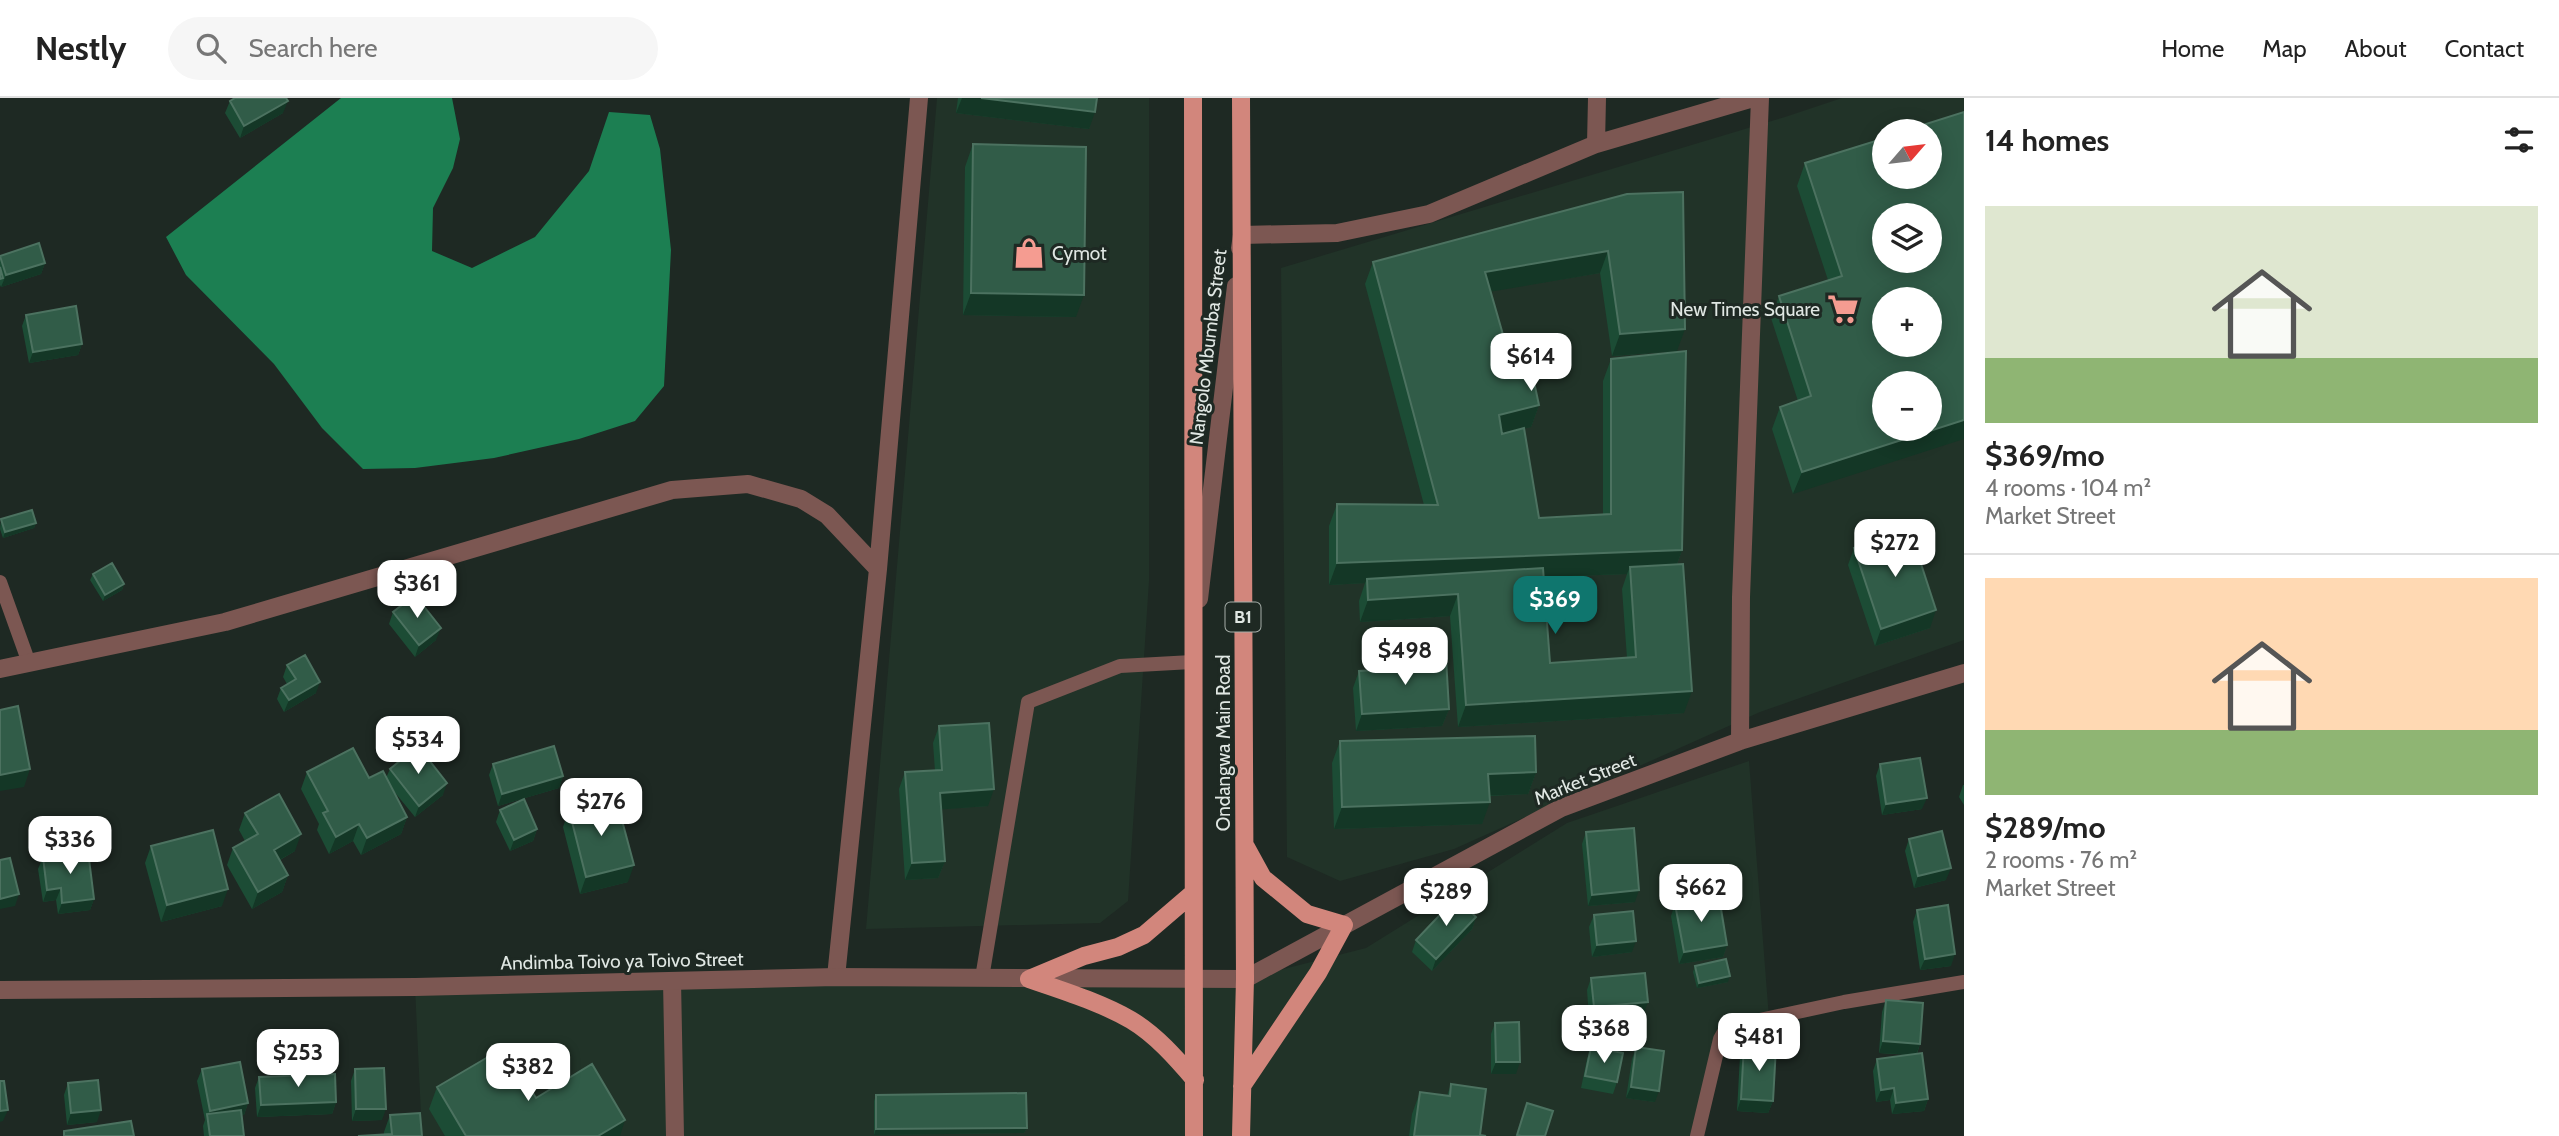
<!DOCTYPE html>
<meta charset="utf-8">
<style>
body{margin:0;font-family:Cabin,sans-serif;background:#f6f6f6;color:#222;height:100vh;display:flex;flex-direction:column;font-size:26px;white-space:nowrap}
*{box-sizing:border-box;margin:0}
p{font-size:23px;color:#767676}
.icon{flex:none;width:38px;height:38px;fill:none;stroke:currentColor;stroke-width:2;stroke-linecap:round;stroke-linejoin:round}
.map{position:relative;flex:1;overflow:hidden}
.side{display:flex;flex-direction:column;background:#fff;width:595px}
.side>*{flex:none}
.needle{width:46px;rotate:62deg}
.buttons{position:absolute;left:1872px;top:21px;display:grid;gap:14px}
.buttons a{display:grid;place-items:center;width:70px;height:70px;border-radius:50%;background:#fff;box-shadow:0 4px 18px #0003;font-size:35px}
.price{position:absolute;translate:-50% -60px;padding:0 16px;border-radius:14px;background:#fff;color:#222;font-size:23px;line-height:46px;filter:drop-shadow(0 2px 4px #0008)}
.price::after{content:'';position:absolute;left:50%;top:42px;width:21px;height:16px;margin-left:-10px;background:inherit;clip-path:polygon(0 0,100% 0,50% 100%)}
.price.active{background:#0f766e;color:#fff}
ul{padding:0;list-style:none}
li{display:grid;align-content:center;gap:14px;height:371px;padding:0 21px}
li+li{border-top:2px solid #e0e0e0}
li span{display:grid;place-items:center;height:217px;border-radius:0px;color:#555}
li>.icon{margin-inline-start:auto}
span .icon{width:126px;height:126px;fill:#fffc;stroke-width:1}
li b{font-size:30px}
h2{display:flex;justify-content:space-between;align-items:center;height:84px;padding:0 21px;font-size:30px}
header{display:flex;align-items:center;gap:42px;box-sizing:border-box;height:98px;padding:0 35px;background:#fff;border-bottom:2px solid #e0e0e0}
header strong{font-size:33px}
nav{display:flex;gap:38px;margin-inline-start:auto;font-size:24px}
.search{width:490px;height:63px;background:#f6f6f6;display:flex;align-items:center;gap:18px;box-sizing:border-box;padding:0 24px;border-radius:38px;color:#767676;font-size:26px}
main{display:flex;flex:1;min-height:0}
.map>svg:first-child{display:block}
.built{fill:#213328;fill-rule:evenodd}
.water{fill:#1c7f52}
.lines{fill:none;stroke-linecap:round;stroke-linejoin:round}
.service{stroke:#7c5752;stroke-width:14}
.minor{stroke:#7c5752;stroke-width:18}
.tertiary{stroke:#7c5752;stroke-width:18}
.primary{stroke:#d2867c;stroke-width:18}
.wall{fill:#1c4c35;fill-rule:evenodd}
.shaded-wall{fill:#143726}
.building{fill:#315c48;stroke:#4c7260;stroke-width:2;fill-rule:evenodd}
.labels{text-anchor:middle;dominant-baseline:central;stroke-width:6;stroke-linejoin:round;paint-order:stroke}
.shield{fill:#1e2923;stroke:#a6aea9;stroke-width:2}
.shield-label{font-size:18px;font-weight:bold;fill:#e0e7e3}
.poi-label{font-size:19px;fill:#e0e7e3;stroke:#1e2923;text-anchor:start}
.street-label{font-size:19px;fill:#e0e7e3;stroke:#1e2923}
</style>
<header>
<strong>Nestly</strong>
<div class="search"><svg class="icon" aria-label="search" viewBox="0 0 24 24"><circle cx="10" cy="10" r="6"/><path d="M15 15l6 6"/></svg>Search here</div>
<nav><a>Home</a><a>Map</a><a>About</a><a>Contact</a></nav>
</header>
<main>
<div class="map">
<svg width="1964" height="1038" viewBox="0 0 1964 1038">
<rect width="100%" height="100%" fill="#1e2923"/>
<path class="built" d="M937 0H1149V483L1128 803 1100 825 866 831Z
M1842 0H1964V542L1760 614 1454 751 1340 783 1287 759 1281 170 1785 19ZM1885 33H1930V79H1885ZM1885 117H1930V163H1885ZM1885 201H1930V247H1885ZM1885 285H1930V331H1885Z
M1749 663 1769 920 1724 934 1697 1038H422L415 889 1245 881 1366 850 1567 725Z"/>
<path class="water" d="M341 0H452L460 41 453 70 433 110 432 153 472 170 535 139 589 73 609 14 650 17 660 51 671 152 664 288 635 323 579 341 494 360 415 370 363 371 322 330 274 266 186 177 166 139Z"/>
<g class="lines">
<path class="service" d="M0 484 29 565
M982 880 1028 604 1120 568 1192 564
M1697 1038 1720 941 1724 934 1732 928 1844 904 1964 884"/>
<path class="minor" d="M1596 46 1597 0
M1240 150 1242 137 1337 135 1429 116 1596 46 1753 0
M1199 501 1236 188
M0 571 225 524 672 392 748 386 801 401 827 417 878 471
M1740 643 1741 499 1760 0
M836 879 878 471 919 0
M1245 881 1561 710 1740 643 1964 575
M672 883 675 1038"/>
<path class="tertiary" d="M0 892 415 889 836 879 1245 881"/>
<path class="primary" d="M1193 0 1194 1038
M1029 881C1063 893 1100 904 1131 922 1156 937 1176 960 1195 982
M1029 881 1084 858 1118 849 1144 837 1193 795
M1242 988 1318 875 1344 827 1307 816 1263 780 1246 749
M1241 1038 1245 881 1241 0"/>
</g>
<path class="wall" d="M958 0H1097L1089 31 956 15Z
M230 3 283 15 240 40 225 15Z
M1964 14 1793 396 1772 331 1780 309 1798 303 1771 220 1779 198 1828 182 1797 88 1805 65Z
M973 46 1076 219 963 217 965 69Z
M1627 96 1677 253 1612 258 1600 175 1490 193 1510 261 1539 307 1531 329 1524 330 1539 420 1603 416V283L1611 261 1682 452 1677 466 1684 615 1458 629 1450 518 1360 524 1359 503 1365 485 1329 487V428L1337 406 1424 407 1365 186 1373 164ZM1627 476 1622 491 1627 560 1550 565 1544 479Z
M0 158 45 165 41 176 1 189V187L0 189Z
M26 217 82 246 78 257 29 265 22 228Z
M1 421 36 425 34 430 3 440 0 431Z
M1854 450 1930 530 1875 548 1848 467Z
M93 476 124 486 122 492 103 503 90 482Z
M393 514 436 542 415 559 389 526Z
M1376 564 1449 611 1442 628 1356 633 1353 590 1359 573 1374 572Z
M287 567 316 595 284 614 277 601 281 590 287 586 283 579Z
M939 628 988 708 941 711 945 763 938 780 905 782 899 691 905 674 935 673 933 645Z
M1340 643 1536 674 1528 696 1489 698 1482 726 1334 731 1332 665Z
M493 666 563 678 559 690 498 708 489 677Z
M1880 666 1922 711 1882 717 1876 678Z
M390 671 443 697 415 719 392 691 407 719 401 736 361 757 353 743 329 756 317 732 319 726 301 691 307 674 369 680H386Z
M1963 687H1964V707L1959 699Z
M500 712 537 731 533 743 510 753 496 724Z
M569 712 628 784 580 796 563 729Z
M245 715 295 753 280 762 288 777 282 794 252 811 227 767 233 750 245 743 239 732Z
M1586 734 1635 804 1588 808 1582 746Z
M1909 741 1946 782 1914 790 1905 753Z
M151 748 222 808 161 824 145 765Z
M43 759 94 801 90 812 58 816 56 802 43 804 38 771Z
M1675 806 1727 847 1723 859 1679 866 1671 818Z
M1917 812 1951 868 1920 872 1913 824Z
M1594 817 1632 854 1592 859 1589 829Z
M1476 819 1472 831 1432 873 1412 854 1416 842Z
M1695 868 1728 884 1697 890 1693 874Z
M1591 880 1644 915 1589 920 1587 892Z
M1886 902 1920 946 1917 956 1928 1001 1924 1013 1892 1016 1890 1002 1876 1004 1873 973 1877 961 1910 957 1879 955 1882 914Z
M1495 925 1516 976H1491V936Z
M1744 947 1773 1003 1768 1015 1737 1013 1740 958Z
M1591 949 1617 984 1613 996 1581 990 1587 961Z
M1636 949 1655 1004 1626 1000 1632 961Z
M202 971 248 1005 244 1017H242L244 1038H204L203 1028 205 1022 197 983Z
M355 971 382 1022 352 1023 351 983Z
M259 979 336 1004 332 1016 257 1019 255 990Z
M68 985 97 1024 67 1027 64 997Z
M1451 986 1480 1037 1486 1038H1409L1412 1016 1420 994 1447 998Z
M437 989 536 1000 620 1038H445L429 1011Z
M876 997 1027 1030 1024 1035 874 1037V1003Z
M390 1017 422 1038 384 1036V1034Z"/>
<path class="shaded-wall" d="M962 0H981L1095 14 1089 31 956 15Z
M288 3 283 15 240 40 244 28Z
M1608 153 1600 175 1477 196 1485 174Z
M45 165 41 176 1 189 6 177Z
M971 195 1084 197 1076 219 963 217Z
M1685 231 1677 253 1612 258 1620 236Z
M82 246 78 257 29 265 33 254Z
M1539 307 1531 329 1491 339 1499 317Z
M1964 322V341L1793 396 1802 374Z
M36 425 34 430 3 440 5 434Z
M1682 452 1674 474 1630 469 1627 476 1367 485V481L1365 485 1329 487 1337 465Z
M124 486 122 492 103 503 105 497Z
M1458 496 1450 518 1360 524 1368 502Z
M1936 512 1930 530 1875 548 1881 531Z
M441 530 436 542 415 559 419 547Z
M320 584 316 595 284 614 289 602Z
M1692 593 1684 615 1458 629 1466 607Z
M1449 611 1442 628 1356 633 1362 616Z
M30 671 24 689 0 693V677Z
M1536 674 1528 696 1480 698 1488 676Z
M563 678 559 690 498 708 502 696Z
M447 685 443 697 415 719 419 708Z
M994 691 988 708 934 712 940 695Z
M1927 700 1922 711 1882 717 1886 706Z
M1490 704 1482 726 1334 731 1342 709Z
M407 719 401 736 361 757 367 740Z
M359 726 353 743 329 756 336 739Z
M537 731 533 743 510 753 514 742Z
M301 736 295 753 267 769 274 752Z
M945 763 938 780 905 782 912 765Z
M634 767 628 784 580 796 586 779Z
M1951 770 1946 782 1914 790 1918 778Z
M288 777 282 794 252 811 258 794Z
M61 790 56 802 43 804 47 792Z
M228 791 222 808 161 824 167 807Z
M1639 792 1635 804 1588 808 1592 797Z
M19 796 15 808 0 811V801Z
M94 801 90 812 58 816 62 805Z
M1476 819 1472 831 1432 873 1436 861Z
M1636 843 1632 854 1592 859 1597 847Z
M1727 847 1723 859 1679 866 1684 854Z
M1955 856 1951 868 1920 872 1925 861Z
M1730 878 1728 884 1697 890 1699 885Z
M1648 904 1644 915 1589 920 1594 909Z
M1883 943 1920 946 1916 957 1879 955Z
M1496 964H1520L1516 976H1491Z
M1631 989 1659 993 1655 1004 1626 1000Z
M1894 990 1890 1002 1876 1004 1881 992Z
M1741 1001 1773 1003 1768 1015 1737 1013Z
M1928 1001 1924 1013 1892 1016 1896 1005Z
M336 1004 332 1016 257 1019 261 1007Z
M248 1005 244 1017 208 1024V1019L210 1013Z
M356 1011H386L382 1022 352 1023Z
M8 1012 3 1023 0 1024V1013Z
M101 1012 97 1024 67 1027 71 1015Z
M625 1022 620 1038H598Z
M1027 1030 1024 1035 874 1037 876 1031Z"/>
<path class="building" d="M235 0H286L288 3 244 28 230 3Z
M981 0H1097L1095 14Z
M1964 14V322L1802 374 1780 309 1811 298 1779 198 1842 178 1805 65 1885 40V79H1930V33H1904ZM1885 117H1930V163H1885ZM1885 201H1930V247H1885ZM1885 285H1930V331H1885Z
M973 46 1086 49 1084 197 971 195Z
M1683 94 1685 231 1620 236 1608 153 1485 174 1510 261 1528 256 1539 307 1499 317 1502 336 1524 330 1539 420 1611 416V261L1686 253 1682 452 1337 465V406L1438 407 1373 164 1627 96Z
M39 145 45 165 6 177 0 158Z
M0 169 3 180 0 181Z
M76 208 82 246 33 254 26 217Z
M32 412 36 425 5 434 1 421Z
M1910 432 1936 512 1881 531 1854 450Z
M112 465 124 486 105 497 93 476Z
M1683 466 1692 593 1466 607 1458 496 1368 502 1367 481 1543 470 1550 565 1636 559 1630 469Z
M415 497 441 530 419 547 393 514Z
M305 557 320 584 289 602 281 590 296 581 287 567Z
M1446 560 1449 611 1362 616 1359 573 1377 572 1376 564Z
M18 608 30 671 0 677V612Z
M989 625 994 691 940 695 945 763 912 765 905 674 942 672 939 628Z
M1535 638 1536 674 1488 676 1490 704 1342 709 1340 643Z
M418 648 447 685 419 708 390 671Z
M554 648 563 678 502 696 493 666Z
M353 650 369 680 383 673 407 719 367 740 359 726 336 739 323 715 328 713 307 674Z
M1920 660 1927 700 1886 706 1880 666Z
M279 696 301 736 274 752 288 777 258 794 233 750 258 736 245 715Z
M616 700 634 767 586 779 569 712Z
M524 701 537 731 514 742 500 712Z
M1634 730 1639 792 1592 797 1586 734Z
M213 732 228 791 167 807 151 748Z
M1942 733 1951 770 1918 778 1909 741Z
M88 753 94 801 62 805 61 790 47 792 43 759Z
M10 760 19 796 0 801V762Z
M1719 799 1727 847 1684 854 1675 806Z
M1456 800 1476 819 1436 861 1416 842Z
M1948 807 1955 856 1925 861 1917 812Z
M1633 813 1636 843 1597 847 1594 817Z
M1726 861 1730 878 1699 885 1695 868Z
M1645 875 1648 904 1594 909 1591 880Z
M1886 902 1923 905 1920 946 1883 943Z
M1519 924 1520 964H1496L1495 925Z
M1744 947 1776 949 1773 1003 1741 1001Z
M505 949 536 1000 592 966 625 1022 598 1038H466L437 989Z
M1591 949 1623 955 1617 984 1585 978Z
M1636 949 1664 953 1659 993 1631 989Z
M1922 955 1928 1001 1896 1005 1894 990 1881 992 1877 961Z
M240 964 248 1005 210 1013 202 971Z
M384 970 386 1011H356L355 971Z
M335 976 336 1004 261 1007 259 979Z
M98 982 101 1012 71 1015 68 985Z
M0 983H4L8 1012 0 1013Z
M1451 986 1486 991 1480 1037 1486 1038H1414L1420 994 1450 998Z
M1026 995 1027 1030 876 1031V997Z
M1527 1005 1553 1013 1545 1038H1521L1517 1037Z
M241 1012 244 1038H210L207 1016Z
M420 1015 422 1038H358L392 1036 390 1017Z
M131 1023 134 1038H64V1033Z"/>
<defs>
<symbol id="shop-bare" viewBox="-9 -9 18 18"><path d="M-5-2.5h2.3a2.7 3.5 0 0 1 5.4 0H5L5.5 6h-11ZM-1.5-2.5h3a1.5 2.3 0 0 0-3 0Z" fill="#f59c91" stroke="#1e2923" stroke-width="2.5" paint-order="stroke"/></symbol>
<symbol id="supermarket-bare" viewBox="-9 -9 18 18"><path d="M-6-5.5h2.5l.6 2H6L4.5 2H-2.5L-4.4-4H-6ZM-1.5 3.2a1.3 1.3 0 1 0 .1 0ZM3 3.2a1.3 1.3 0 1 0 .1 0Z" fill="#f59c91" stroke="#1e2923" stroke-width="2.5" paint-order="stroke"/></symbol>
</defs>
<g fill-rule="evenodd">
<use href="#shop-bare" x="1007" y="133" width="44" height="44"/>
<use href="#supermarket-bare" x="1821" y="189" width="44" height="44"/>
</g>
<g class="labels">
<rect class="shield" x="1225.5" y="504.5" width="35" height="29" rx="5"/>
<g class="shield-label">
<text x="1243" y="519">B1</text>
</g>
<g class="poi-label">
<text x="1052" y="155">Cymot</text>
<text x="1820" y="211" text-anchor="end">New Times Square</text>
</g>
<g class="street-label">
<text transform="translate(1208 249) rotate(-83)">Nangolo Mbumba Street</text>
<text transform="translate(1223 645) rotate(-90)">Ondangwa Main Road</text>
<text transform="translate(1585 681) rotate(-22)">Market Street</text>
<text transform="translate(622 863) rotate(-1)">Andimba Toivo ya Toivo Street</text>
</g>
</g>
</svg>
<div class="buttons">
<a><svg class="needle" viewBox="-14 -14 28 28"><path d="M0-13l5 13h-10z" fill="#e53935"/><path d="M0 13l5-13h-10z" fill="#767676"/></svg></a>
<a><svg class="icon" aria-label="layers" viewBox="0 0 24 24"><path d="M12 4l9 5-9 5-9-5zM3 14l9 5 9-5"/></svg></a>
<a>+</a>
<a>−</a>
</div>
<b class="price" style="left:1531px;top:295px">$614</b>
<b class="price" style="left:1895px;top:481px">$272</b>
<b class="price" style="left:417px;top:522px">$361</b>
<b class="price active" style="left:1555px;top:538px">$369</b>
<b class="price" style="left:1405px;top:589px">$498</b>
<b class="price" style="left:418px;top:678px">$534</b>
<b class="price" style="left:601px;top:740px">$276</b>
<b class="price" style="left:70px;top:778px">$336</b>
<b class="price" style="left:1701px;top:826px">$662</b>
<b class="price" style="left:1446px;top:830px">$289</b>
<b class="price" style="left:1604px;top:967px">$368</b>
<b class="price" style="left:1759px;top:975px">$481</b>
<b class="price" style="left:298px;top:991px">$253</b>
<b class="price" style="left:528px;top:1005px">$382</b>
</div>
<section class="side">
<h2>14 homes<svg class="icon" aria-label="filters" viewBox="0 0 24 24"><path d="M4 7h16M4 17h16"/><circle cx="9" cy="7" r="2"/><circle cx="15" cy="17" r="2"/></svg></h2>
<ul>
<li><span style="background:linear-gradient(#dfe7d0 70%,#8fb573 0)"><svg class="icon" aria-label="home" viewBox="0 0 24 24"><path d="M3 11l9-7 9 7M6 9v11h12V9"/></svg></span><div><b>$369/mo</b><p>4 rooms · 104 m²</p><p>Market Street</p></div></li>
<li><span style="background:linear-gradient(#ffd9b3 70%,#8fb573 0)"><svg class="icon" aria-label="home" viewBox="0 0 24 24"><path d="M3 11l9-7 9 7M6 9v11h12V9"/></svg></span><div><b>$289/mo</b><p>2 rooms · 76 m²</p><p>Market Street</p></div></li>
</ul>
</section>
</main>
